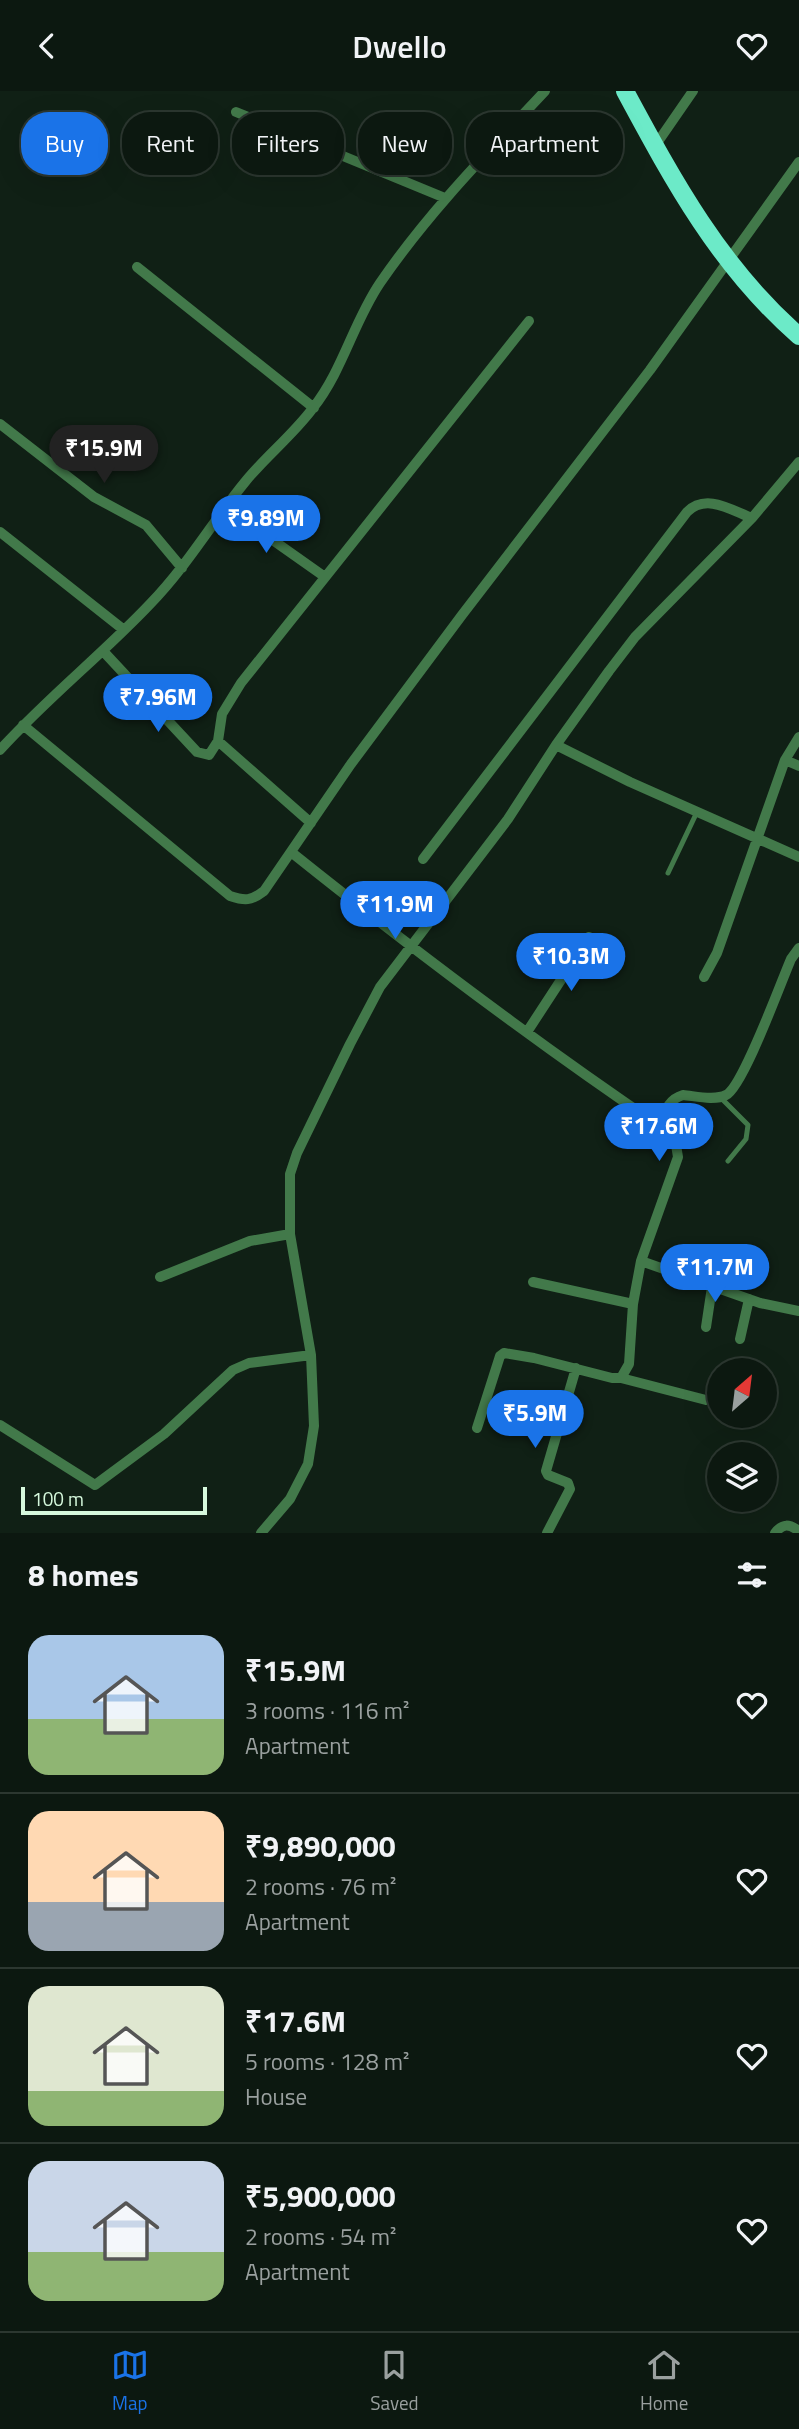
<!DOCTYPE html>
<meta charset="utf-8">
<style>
body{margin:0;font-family:"Titillium Web",sans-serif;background:#152119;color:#f1f3f6;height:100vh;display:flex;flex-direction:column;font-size:26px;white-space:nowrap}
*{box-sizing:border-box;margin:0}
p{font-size:23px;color:#9aa09f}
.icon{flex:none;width:38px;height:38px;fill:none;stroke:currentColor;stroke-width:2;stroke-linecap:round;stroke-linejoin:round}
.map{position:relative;height:1442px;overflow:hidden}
.drawer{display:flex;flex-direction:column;background:#0c1810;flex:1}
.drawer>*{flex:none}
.banner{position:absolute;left:21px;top:21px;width:758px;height:63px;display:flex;gap:14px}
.needle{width:46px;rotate:28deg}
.tools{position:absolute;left:707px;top:1267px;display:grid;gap:14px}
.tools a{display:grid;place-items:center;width:70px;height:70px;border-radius:50%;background:#0c1810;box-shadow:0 7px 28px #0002,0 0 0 2px #2c3730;font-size:35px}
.scale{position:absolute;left:21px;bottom:18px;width:186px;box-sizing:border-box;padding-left:7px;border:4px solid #d6f9dd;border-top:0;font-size:19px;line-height:24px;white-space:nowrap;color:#d6f9dd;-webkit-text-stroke:5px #102015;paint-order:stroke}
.price{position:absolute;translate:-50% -60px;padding:0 16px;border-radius:24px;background:#1a73e8;color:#fff;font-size:23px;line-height:46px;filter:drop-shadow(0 2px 4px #0008)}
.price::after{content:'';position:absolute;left:50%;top:42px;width:21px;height:16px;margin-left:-10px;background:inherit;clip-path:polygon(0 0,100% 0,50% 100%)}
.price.on{background:#222;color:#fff}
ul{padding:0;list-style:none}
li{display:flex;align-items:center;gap:21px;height:175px;padding:0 28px}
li+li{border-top:2px solid #2c3730}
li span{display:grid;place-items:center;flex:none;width:196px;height:140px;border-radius:21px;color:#555}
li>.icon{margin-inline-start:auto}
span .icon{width:84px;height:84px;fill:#fffc;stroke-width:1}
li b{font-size:30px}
h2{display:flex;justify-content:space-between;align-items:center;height:84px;padding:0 28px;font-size:30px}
.tag{padding:0 24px;border-radius:28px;background:#0c1810;box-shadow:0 7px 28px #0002,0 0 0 2px #2c3730;font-size:24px;line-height:63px}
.tag.on{background:#1a73e8;color:#fff}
header{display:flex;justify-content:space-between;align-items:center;height:91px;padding:0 28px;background:#0c1810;font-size:32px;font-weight:600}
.menu{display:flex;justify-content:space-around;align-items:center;height:98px;border-top:2px solid #2c3730;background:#0c1810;font-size:19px;color:#9aa09f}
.menu a{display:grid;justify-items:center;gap:4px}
.menu .on{color:#1a73e8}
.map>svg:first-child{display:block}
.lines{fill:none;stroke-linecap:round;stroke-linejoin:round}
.service{stroke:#42794a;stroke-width:5}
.minor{stroke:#42794a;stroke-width:10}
.primary{stroke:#6ceac8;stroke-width:18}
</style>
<header><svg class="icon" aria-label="back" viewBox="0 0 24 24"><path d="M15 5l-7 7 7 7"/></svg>Dwello<svg class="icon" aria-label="heart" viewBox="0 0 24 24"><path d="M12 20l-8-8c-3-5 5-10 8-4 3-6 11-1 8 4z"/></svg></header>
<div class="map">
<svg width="799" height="1442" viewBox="0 0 799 1442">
<rect width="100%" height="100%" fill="#102015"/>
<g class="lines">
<path class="service" d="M668 782 697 721
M720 1006 748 1034 746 1048 728 1070"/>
<path class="minor" d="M236 21 445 107
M655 55 693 0
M137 176 314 317
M0 333 94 406 146 434 182 477
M226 416 325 486
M0 441 124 539
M103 560 197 661 209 664 218 650
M23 634 230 805C245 810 251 810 264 800L351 673 462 524 650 279 799 71
M556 654 630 691 799 766
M0 659C47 607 103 563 151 512 187 475 213 430 245 391 266 365 293 344 313 317 343 279 353 232 380 192 428 122 487 62 545 0
M785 669 799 675
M311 732 218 650 222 623 241 592 529 230
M291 761C411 857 534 950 661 1036
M423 768 687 421C706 402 731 419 752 427
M704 886 717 862 785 669 799 646
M527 941 589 846
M641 1170 760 1212 799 1220
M160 1186 250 1150 290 1143
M533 1191 633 1213
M706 1236 712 1196
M740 1248 749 1208
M621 1287 706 1309
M0 1334 95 1394 164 1343 233 1279 249 1272 311 1264
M477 1337 500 1265 504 1262 534 1267 612 1287H621L629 1273 633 1213 641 1170 678 1066 676 1054 661 1036C663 1022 669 1008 683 1004 695 1005 715 1010 726 1004 743 996 781 891 791 868L799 857
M261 1442 290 1408 308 1373 314 1335 311 1264 290 1143V1083L297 1062 350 953 380 896 508 728 556 654 609 580 635 546 752 427 799 371
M547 1442 570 1398 568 1392 548 1384 546 1380 576 1277
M775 1442C783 1432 789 1433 799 1440"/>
<path class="primary" d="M625 0C674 91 720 176 799 245"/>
</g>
</svg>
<div class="tools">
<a><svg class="needle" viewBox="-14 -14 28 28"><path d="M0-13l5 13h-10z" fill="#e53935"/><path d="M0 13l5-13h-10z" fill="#9aa09f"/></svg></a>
<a><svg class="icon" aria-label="layers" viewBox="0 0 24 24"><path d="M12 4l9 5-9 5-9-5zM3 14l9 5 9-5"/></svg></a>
</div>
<div class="scale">100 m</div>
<b class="price on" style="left:104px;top:394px">₹15.9M</b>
<b class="price" style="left:266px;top:464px">₹9.89M</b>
<b class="price" style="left:158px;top:643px">₹7.96M</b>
<b class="price" style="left:395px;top:850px">₹11.9M</b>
<b class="price" style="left:571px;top:902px">₹10.3M</b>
<b class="price" style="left:659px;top:1072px">₹17.6M</b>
<b class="price" style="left:715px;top:1213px">₹11.7M</b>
<b class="price" style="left:535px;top:1359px">₹5.9M</b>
<div class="banner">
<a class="tag on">Buy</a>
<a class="tag">Rent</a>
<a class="tag">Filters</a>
<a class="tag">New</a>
<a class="tag">Apartment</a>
</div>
</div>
<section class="drawer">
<h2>8 homes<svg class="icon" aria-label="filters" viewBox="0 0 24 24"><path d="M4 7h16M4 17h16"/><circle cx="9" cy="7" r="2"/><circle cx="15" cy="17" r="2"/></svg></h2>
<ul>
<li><span style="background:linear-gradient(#a9c7e8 60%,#8fb573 0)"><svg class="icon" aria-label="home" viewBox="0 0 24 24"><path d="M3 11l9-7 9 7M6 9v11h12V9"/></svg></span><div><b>₹15.9M</b><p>3 rooms · 116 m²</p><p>Apartment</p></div><svg class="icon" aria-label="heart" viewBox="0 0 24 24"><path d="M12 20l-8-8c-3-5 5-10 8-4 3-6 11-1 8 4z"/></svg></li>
<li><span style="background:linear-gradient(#ffd9b3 65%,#9aa5b1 0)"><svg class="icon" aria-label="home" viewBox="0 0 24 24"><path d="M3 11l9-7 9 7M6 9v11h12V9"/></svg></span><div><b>₹9,890,000</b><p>2 rooms · 76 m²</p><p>Apartment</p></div><svg class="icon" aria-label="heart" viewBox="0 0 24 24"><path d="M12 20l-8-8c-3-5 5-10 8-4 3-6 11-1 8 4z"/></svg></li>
<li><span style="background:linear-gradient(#dfe7d0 75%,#8fb573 0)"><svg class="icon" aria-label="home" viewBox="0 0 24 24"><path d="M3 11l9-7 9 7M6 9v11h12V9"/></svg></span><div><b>₹17.6M</b><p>5 rooms · 128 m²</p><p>House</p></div><svg class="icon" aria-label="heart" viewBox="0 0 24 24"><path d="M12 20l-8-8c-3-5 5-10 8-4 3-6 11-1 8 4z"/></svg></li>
<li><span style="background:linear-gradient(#c9d6e8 65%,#8fb573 0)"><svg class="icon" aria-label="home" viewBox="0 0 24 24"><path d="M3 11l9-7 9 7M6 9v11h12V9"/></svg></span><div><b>₹5,900,000</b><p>2 rooms · 54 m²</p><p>Apartment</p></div><svg class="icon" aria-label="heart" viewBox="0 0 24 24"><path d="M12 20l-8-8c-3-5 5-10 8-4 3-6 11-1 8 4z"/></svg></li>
</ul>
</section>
<nav class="menu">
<a class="on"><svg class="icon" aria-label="map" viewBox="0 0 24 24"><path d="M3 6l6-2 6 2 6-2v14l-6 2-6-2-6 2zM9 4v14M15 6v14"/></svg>Map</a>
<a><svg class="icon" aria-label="saved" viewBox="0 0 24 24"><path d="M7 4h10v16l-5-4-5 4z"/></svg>Saved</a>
<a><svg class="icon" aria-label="home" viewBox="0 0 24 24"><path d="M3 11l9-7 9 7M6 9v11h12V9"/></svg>Home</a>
</nav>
